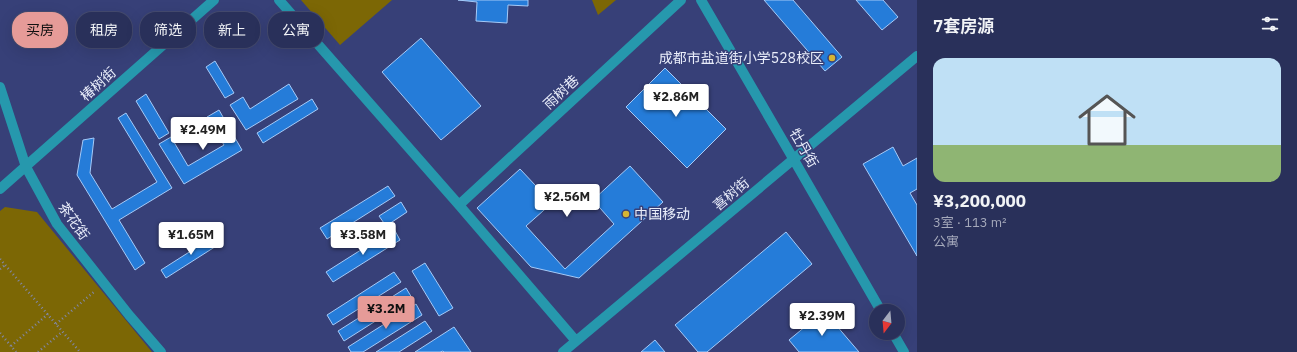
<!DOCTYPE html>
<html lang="zh">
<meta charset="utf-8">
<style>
body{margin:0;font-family:"IBM Plex Sans","Noto Sans SC",sans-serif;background:#313860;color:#f1f3f6;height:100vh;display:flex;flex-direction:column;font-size:15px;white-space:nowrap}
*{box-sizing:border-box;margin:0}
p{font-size:13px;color:#a5a9bb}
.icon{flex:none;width:22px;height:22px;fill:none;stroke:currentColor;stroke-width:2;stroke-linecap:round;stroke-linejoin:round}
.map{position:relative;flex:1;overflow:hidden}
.details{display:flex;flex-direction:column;background:#29305a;width:380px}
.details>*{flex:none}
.banner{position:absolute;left:12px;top:12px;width:380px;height:36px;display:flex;gap:8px}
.needle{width:26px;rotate:196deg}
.controls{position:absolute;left:869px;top:304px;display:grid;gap:8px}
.controls a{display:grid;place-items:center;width:36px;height:36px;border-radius:50%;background:#29305a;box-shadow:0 4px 16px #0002,0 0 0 1px #454b70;font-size:20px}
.price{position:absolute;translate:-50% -34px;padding:0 9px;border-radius:4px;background:#fff;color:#222;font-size:13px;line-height:26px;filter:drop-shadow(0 1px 2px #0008)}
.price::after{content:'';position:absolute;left:50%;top:24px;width:12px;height:9px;margin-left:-6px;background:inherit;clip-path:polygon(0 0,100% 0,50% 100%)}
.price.selected{background:#e69b98;color:#111}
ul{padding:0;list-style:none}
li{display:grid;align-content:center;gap:8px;height:212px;padding:0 16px}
li span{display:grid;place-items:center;height:124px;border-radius:12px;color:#555}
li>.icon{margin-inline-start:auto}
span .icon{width:72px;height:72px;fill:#fffc;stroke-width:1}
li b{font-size:17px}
h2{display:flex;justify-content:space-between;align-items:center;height:48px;padding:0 16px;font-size:17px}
.chip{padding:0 14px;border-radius:16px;background:#29305a;box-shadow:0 4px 16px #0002,0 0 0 1px #454b70;font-size:14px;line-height:36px}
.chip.selected{background:#e69b98;color:#111}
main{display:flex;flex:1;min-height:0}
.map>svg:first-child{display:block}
.green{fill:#7c6705}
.building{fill:#257cd9;stroke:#a5caf8}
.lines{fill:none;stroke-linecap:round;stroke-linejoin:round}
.path{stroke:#8289ae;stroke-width:2.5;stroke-dasharray:1 3;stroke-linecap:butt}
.minor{stroke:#2698ad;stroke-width:10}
.poi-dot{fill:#d6b534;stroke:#374078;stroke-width:1.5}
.labels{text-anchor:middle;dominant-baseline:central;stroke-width:3;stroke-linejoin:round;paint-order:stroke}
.poi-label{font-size:14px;fill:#e9edfa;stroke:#374078;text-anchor:end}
.street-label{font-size:14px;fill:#e9edfa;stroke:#374078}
</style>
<main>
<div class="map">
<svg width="917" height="352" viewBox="0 0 917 352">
<rect width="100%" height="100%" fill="#374078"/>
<path class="green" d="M301 0H392L340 45Z
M592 0H616L598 15Z
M5 207 37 212 152 352H0V211Z"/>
<path class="building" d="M458 0H528V6L508 5 507 23 476 21 477 2Z
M764 0H793L842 57 825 71Z
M856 0H883L898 17 882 30Z
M421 38 481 106 441 140 382 72Z
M215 61 234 93 225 98 206 67Z
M665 68 726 129 687 168 626 107Z
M289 84 298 99 246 130 230 105 243 97 250 109Z
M146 94 169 133 159 139 136 101Z
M312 99 318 109 263 143 257 133Z
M219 110 242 150 184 184 159 144 171 137 188 166 224 145 207 117Z
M126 113 172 188 119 220 145 263 135 270 77 175 83 140 94 138 90 173 112 209 157 182 118 118Z
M893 147 903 166 917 158V189L910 193 917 205V256L863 164Z
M630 166 663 202 579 278 531 267 477 208 520 169 552 203 526 226 565 269 614 224 593 200Z
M388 186 395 196 327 239 320 228Z
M401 202 407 212 386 226 379 216Z
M394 229 400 240 333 282 326 272Z
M786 232 812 264 707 352H698L675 325Z
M216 235 221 243 166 278 161 270Z
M425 263 453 308 439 316 412 271Z
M394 272 401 282 333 325 327 315Z
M406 288 412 298 344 341 338 331Z
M416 304 422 315 363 352H351L348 347Z
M824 311 859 352H799L789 340Z
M425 321 432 331 399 352H376Z
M454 327 471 352H444L443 351 440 352H415Z
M655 340 665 352H641Z"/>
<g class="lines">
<path class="path" d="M0 259 80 352
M0 269 5 265
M56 324 95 291
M0 333 16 352
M11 346 48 314
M38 352 62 332"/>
<path class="minor" d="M279 0 459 205 576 341
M701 0 794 160 881 311
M0 87 26 167 57 224 129 315 161 352
M0 189 214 0
M459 205 681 0
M893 333 904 352
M563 352 917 56"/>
</g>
<g class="poi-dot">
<circle cx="832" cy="58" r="4"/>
<circle cx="626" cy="214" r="4"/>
</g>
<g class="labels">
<g class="poi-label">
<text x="824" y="58">成都市盐道街小学528校区</text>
<text x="634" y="214" text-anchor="start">中国移动</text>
</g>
<g class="street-label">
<text transform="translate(98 84) rotate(-42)">椿树街</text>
<text transform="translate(561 92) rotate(-43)">雨树巷</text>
<text transform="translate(804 148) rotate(60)">牡丹街</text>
<text transform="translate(731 194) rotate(-40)">喜树街</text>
<text transform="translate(74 221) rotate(55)">茶花街</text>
</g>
</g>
</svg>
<div class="controls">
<a><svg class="needle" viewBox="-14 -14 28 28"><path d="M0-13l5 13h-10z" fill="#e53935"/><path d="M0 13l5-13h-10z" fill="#a5a9bb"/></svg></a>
</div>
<b class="price" style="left:676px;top:118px">¥2.86M</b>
<b class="price" style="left:203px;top:151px">¥2.49M</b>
<b class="price" style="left:567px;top:218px">¥2.56M</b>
<b class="price" style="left:191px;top:256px">¥1.65M</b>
<b class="price" style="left:363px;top:256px">¥3.58M</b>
<b class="price selected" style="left:386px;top:330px">¥3.2M</b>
<b class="price" style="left:822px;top:337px">¥2.39M</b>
<div class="banner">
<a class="chip selected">买房</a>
<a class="chip">租房</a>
<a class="chip">筛选</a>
<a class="chip">新上</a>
<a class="chip">公寓</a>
</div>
</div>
<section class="details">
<h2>7套房源<svg class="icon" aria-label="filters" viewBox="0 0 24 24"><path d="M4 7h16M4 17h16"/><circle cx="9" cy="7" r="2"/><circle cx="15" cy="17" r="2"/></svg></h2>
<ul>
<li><span style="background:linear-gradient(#bfe0f5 70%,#8fb573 0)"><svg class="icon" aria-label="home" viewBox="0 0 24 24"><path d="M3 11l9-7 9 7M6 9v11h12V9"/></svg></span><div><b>¥3,200,000</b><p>3室 · 113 m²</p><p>公寓</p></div></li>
</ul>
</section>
</main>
